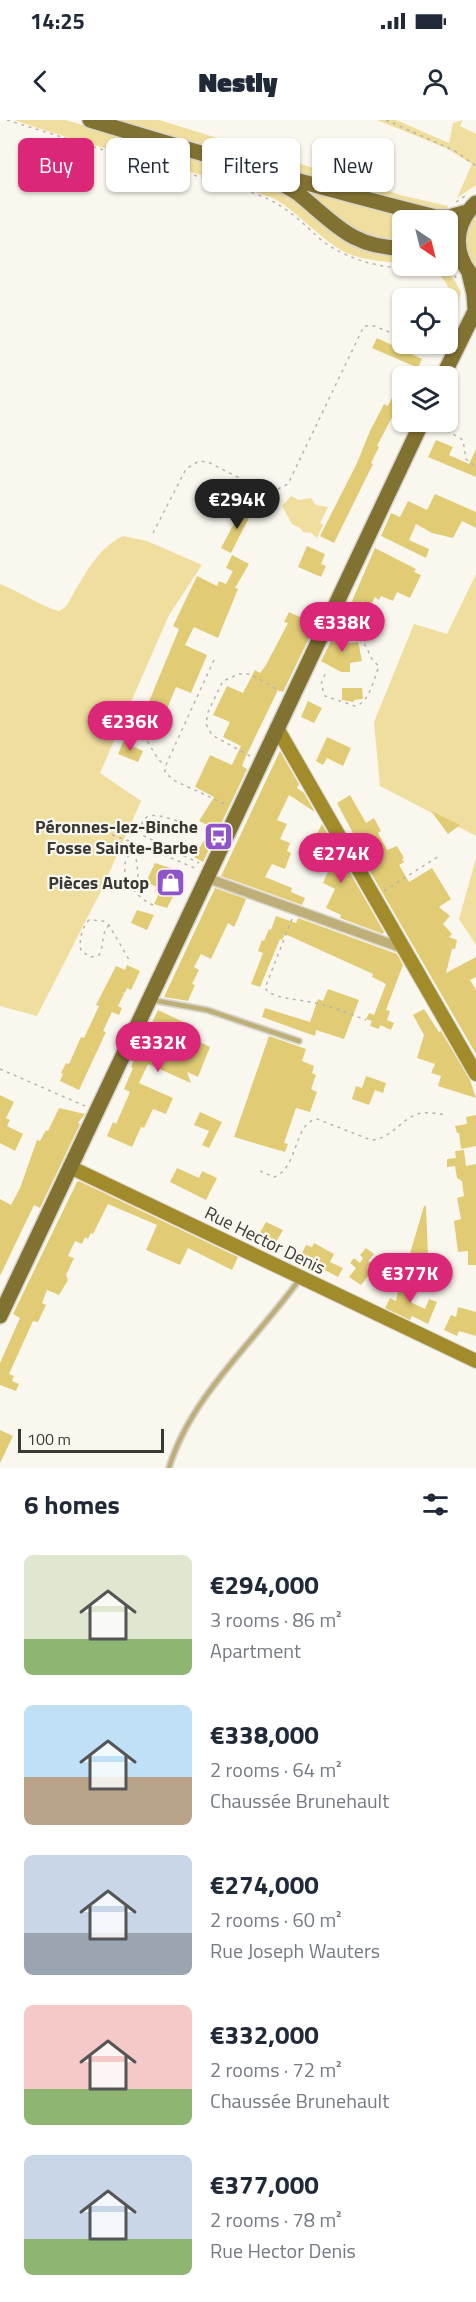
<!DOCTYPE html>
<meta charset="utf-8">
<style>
body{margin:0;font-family:"Titillium Web",sans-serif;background:#f6f6f7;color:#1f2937;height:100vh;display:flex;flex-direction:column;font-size:22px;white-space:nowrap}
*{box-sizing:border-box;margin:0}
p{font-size:20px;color:#747a83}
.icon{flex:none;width:33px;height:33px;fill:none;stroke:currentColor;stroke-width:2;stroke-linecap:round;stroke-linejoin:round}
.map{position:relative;height:1348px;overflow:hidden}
.sheet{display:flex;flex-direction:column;background:#fff;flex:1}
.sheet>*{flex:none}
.top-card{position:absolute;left:18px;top:18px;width:441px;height:54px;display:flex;gap:12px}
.needle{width:39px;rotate:145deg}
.tools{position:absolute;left:392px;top:90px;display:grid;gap:12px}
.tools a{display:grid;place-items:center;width:66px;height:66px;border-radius:9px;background:#fff;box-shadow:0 2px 4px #0004;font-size:30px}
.scale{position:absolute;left:18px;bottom:15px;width:146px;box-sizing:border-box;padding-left:6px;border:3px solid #393834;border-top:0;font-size:16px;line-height:21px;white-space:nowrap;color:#393834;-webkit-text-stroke:4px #faf8ee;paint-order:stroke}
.price{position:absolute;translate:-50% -51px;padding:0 14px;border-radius:21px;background:#db2777;color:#fff;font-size:20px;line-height:39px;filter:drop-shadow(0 2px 3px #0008)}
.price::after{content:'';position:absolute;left:50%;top:36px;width:18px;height:14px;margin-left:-9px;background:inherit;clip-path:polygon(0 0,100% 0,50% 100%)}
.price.active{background:#222;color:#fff}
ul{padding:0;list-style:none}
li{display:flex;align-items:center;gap:18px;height:150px;padding:0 24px}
li span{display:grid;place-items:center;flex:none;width:168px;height:120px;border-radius:9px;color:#555}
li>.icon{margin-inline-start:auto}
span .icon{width:72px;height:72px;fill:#fffc;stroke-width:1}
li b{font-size:26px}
h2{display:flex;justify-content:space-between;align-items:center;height:72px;padding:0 24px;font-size:26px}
.chip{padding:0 21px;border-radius:9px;background:#fff;box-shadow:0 2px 4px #0004;font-size:21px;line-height:54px}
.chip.active{background:#db2777;color:#fff}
.status{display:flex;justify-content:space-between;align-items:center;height:42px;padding:0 30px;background:#fff;direction:ltr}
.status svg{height:16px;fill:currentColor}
header{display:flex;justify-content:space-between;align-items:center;height:78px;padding:0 24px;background:#fff;font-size:27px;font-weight:800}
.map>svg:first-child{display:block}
.green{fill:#efde9d}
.building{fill:#e1cc75}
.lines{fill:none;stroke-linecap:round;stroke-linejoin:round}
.lane-casing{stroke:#d7d5cd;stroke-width:8}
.street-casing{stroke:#d7d5cd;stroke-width:12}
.secondary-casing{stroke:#d7d5cd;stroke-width:16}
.primary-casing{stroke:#d7d5cd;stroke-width:18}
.path{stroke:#b7b5ad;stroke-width:1.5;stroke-dasharray:3 4.5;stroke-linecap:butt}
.lane{stroke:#bdaf77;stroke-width:4.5}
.street{stroke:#bdaf77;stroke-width:9}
.secondary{stroke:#a18b2a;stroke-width:14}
.primary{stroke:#827232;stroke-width:15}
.labels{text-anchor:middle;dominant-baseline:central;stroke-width:4.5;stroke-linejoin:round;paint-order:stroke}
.poi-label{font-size:18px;font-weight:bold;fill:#393834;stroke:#faf8ee;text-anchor:end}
.street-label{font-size:18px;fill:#393834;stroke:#faf8ee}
</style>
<div class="status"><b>14:25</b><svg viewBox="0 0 49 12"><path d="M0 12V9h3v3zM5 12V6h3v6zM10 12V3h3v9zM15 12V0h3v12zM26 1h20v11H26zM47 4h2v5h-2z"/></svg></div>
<header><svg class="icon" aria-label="back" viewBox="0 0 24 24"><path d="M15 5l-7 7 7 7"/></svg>Nestly<svg class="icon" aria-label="person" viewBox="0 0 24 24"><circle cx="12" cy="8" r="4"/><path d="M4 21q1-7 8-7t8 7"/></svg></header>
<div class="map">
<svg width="476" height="1348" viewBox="0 0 476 1348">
<rect width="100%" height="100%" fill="#faf8ee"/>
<path class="green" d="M14 0H66L265 61 308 88 402 133V143C385 142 363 140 347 133 320 120 300 93 273 78 188 48 99 30 14 0Z
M110 0H159L404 76 448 86 447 90H435L271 45 150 9Z
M377 0H396L449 23 453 3 463 0 460 6 476 14V65L457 78 472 44 446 28Z
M286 58 434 100H402V123L347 111Z
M476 93V149C462 127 462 115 476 93Z
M433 146H446L461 172 456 189C451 172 446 155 428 148Z
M291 376 299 380 311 378 316 385 328 387 320 403 323 405 317 418 311 413 303 412 300 408 292 404 282 386Z
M123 416 147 421 202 445 169 495 100 653 141 681 102 769 37 896 0 886V464C21 472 38 485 59 491 69 487 70 478 76 469 88 449 101 426 123 416Z
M476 454V716L380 666 374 602 414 504 447 514Z
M476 738V825L459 799Z"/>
<path class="building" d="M377 218 422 239 418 248 372 228Z
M402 256V278L377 326 379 327 371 343 373 344 334 423 320 416 357 343 370 311 384 284 388 286Z
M436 320 453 327 449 335 469 344 476 329V357L428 337Z
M435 374 476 392V408L462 401 453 418 432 413 416 404 409 420 429 429 426 438 381 416 391 393 400 397 408 381 427 390Z
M243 387 252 392 231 433 221 428Z
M307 426 325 434 321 444 326 446 321 457 298 447Z
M375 428 416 449 414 452 421 455 410 478 397 472 393 481 381 476 379 480 375 477 371 485 362 481 361 485 352 481Z
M232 435 249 444 235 468 238 469 218 518 194 507 185 525 207 535 191 573 176 567 159 608 141 601 179 509 173 506 197 456 217 466 219 461 226 464 233 451 226 448Z
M289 492 304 499 302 502 314 508 283 572 278 570 246 636 242 646 247 649 203 742 194 737 212 707 199 701 214 677 195 667 210 635 232 645 241 626 223 617 230 602 213 595 227 566 243 573 255 550 260 553 266 545 288 503 284 502Z
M338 507 345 509 341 524 358 522 359 526 362 541 350 543V552H341L321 541Z
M342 568H362L363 579 354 580V582L342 580Z
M308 581 322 588 314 603 301 597Z
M327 617 351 628 343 646 327 638 323 645 316 641Z
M123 622 143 631 138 642 118 634Z
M280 631 299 664 297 668 304 673 315 692 289 675 277 700 287 704 280 719 290 723 287 731 291 733 285 749 272 744 265 757 292 768 291 772 305 778 302 785 221 756Z
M350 675 366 703 374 698 381 711 378 713 387 730 397 726 404 738 402 739 404 742 399 745 409 762 432 748 451 779 439 787 450 796 443 804 452 814 449 817 457 820 455 829H452L446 853 476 837V857L470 860 476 870V934L360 734 363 732 337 683Z
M431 691 452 701 460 705 448 714Z
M322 704 384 812 383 814 340 798 341 795 326 788 335 769 323 763 328 752 309 746 312 730 309 729Z
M155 743 180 751 172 768 175 773 167 788 154 784 159 773 155 771 157 767 146 762Z
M215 768 246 779 239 796 234 807 228 803 211 839 201 834 194 847 199 850 192 864 195 865 188 881 164 877Z
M137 790 154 795 147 810 131 803Z
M276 796 296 803 298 798 397 834 403 845 386 890 390 891 387 900 394 903 391 910 380 905 379 909 370 906 372 901 366 899 369 893 374 895 386 864 372 857 373 854 285 814 282 820 280 819 260 867 251 864 263 833 258 831 262 820 264 821 269 809 271 810Z
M127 845 140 851 131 870 127 868 125 873 122 872 124 874 118 886 122 888 119 895 112 892 103 911 106 912 79 970 60 961 63 954 61 953 66 943 69 944 81 917 84 918 99 886 96 885 116 846 125 850Z
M328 869 359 880 344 919 316 910 315 916 262 897 265 888 310 902 318 879 323 881Z
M424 889 439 912 441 911 470 960 476 978 438 966 441 956 431 953 435 944 417 938 424 915 413 895Z
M158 890 194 907 189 917 210 927 198 957 187 952 191 963 148 944 139 963 173 978 166 994 153 989 144 1008 141 1007 132 1027 107 1016 113 1002 116 1004 130 972 124 969 133 948 131 947Z
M269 916 306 929 302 941 314 946 312 953 316 955 311 969 317 972 310 992 296 988 284 1023 288 1024 285 1032 234 1017Z
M366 956 386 963 383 973 375 970 369 985 352 979 356 966 362 968Z
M0 975 14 982 6 998 10 1000 7 1006 23 1014 15 1031 0 1023Z
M59 988 85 994 78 1003 80 1004 40 1088 34 1085 0 1156V1079L11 1085 20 1068 37 1020 40 1021 46 1010 48 1011Z
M200 992 222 1002 209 1028 202 1025 209 1011 194 1005Z
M476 995V1026L461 1029 459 1013H457L455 1006 467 1004 466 997Z
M464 1030 466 1046 476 1044V1145H468V1131L458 1132 454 1101 461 1099 457 1078 464 1076 462 1061 457 1058 455 1046 447 1047V1039L456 1038 455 1031Z
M177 1048 199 1058 202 1051 217 1058 206 1080 170 1062Z
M79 1061 238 1137 232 1150 188 1128 180 1145 146 1130 157 1105 108 1084 93 1114 91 1113 88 1119 85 1117 82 1124 75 1121 68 1136 74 1138 66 1155 68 1160 59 1175 47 1170 42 1183 46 1185 38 1202 33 1201 9 1254 14 1256 12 1261 19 1264 16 1271 0 1265V1243L20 1198 13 1194 77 1062Z
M424 1086H426L428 1137H409Z
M266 1102 283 1110 275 1124 259 1114Z
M314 1123 334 1134 330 1142 343 1148 338 1157 300 1137 306 1125 312 1127Z
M366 1128 374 1134 368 1141 371 1143 367 1148 372 1151 361 1165 349 1157 356 1148 350 1143 354 1138 360 1143 363 1138 360 1135Z
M401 1155 410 1157 408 1181 425 1189 429 1179 437 1182 428 1204 412 1196 410 1200 385 1188 390 1178 396 1181Z
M458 1187 476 1192V1216L459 1211 457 1216 444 1210 451 1195 456 1197Z
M0 1310 13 1316 0 1343Z"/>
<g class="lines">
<defs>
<path id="lane" d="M152 880 207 890 299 921
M169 1348C190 1277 256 1220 299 1160"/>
<path id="street" d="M207 758 402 828"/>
<path id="secondary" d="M277 608 476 954
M70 1047 476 1241"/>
<path id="primary" d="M90 0C205 35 320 68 436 97H449L467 92
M271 58C281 64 291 68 300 75 335 104 353 128 402 128
M476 83C452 106 453 137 476 160
M469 153 474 174 475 189
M443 256 476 189
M0 1196 422 302"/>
</defs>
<use href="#lane" class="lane-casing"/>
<use href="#street" class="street-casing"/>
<use href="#secondary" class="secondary-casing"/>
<use href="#primary" class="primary-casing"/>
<path class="path" d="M7 0 97 28 236 67C250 72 267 77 279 85 294 94 306 106 319 118 344 140 392 153 425 146
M386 0 455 31 476 46
M456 82 465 76
M447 143 456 158
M416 224 440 234
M434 303 463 320 466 339 476 348
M153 413 186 349 199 341 208 342 259 368 278 369 288 364 364 206H374L402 217
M214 540 165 647V652L173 660 227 685
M325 554 321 564 325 576 355 586C369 584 374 558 379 546 367 537 371 530 362 522 359 519 353 517 349 515L351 507 344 495
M136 602 158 639 165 646
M250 636 212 615 206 604 208 592 223 561 239 554H250L280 571
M91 707 137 724
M198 709C187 705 157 691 147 697 142 700 142 705 140 710L144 716 199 743
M134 732 137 743 139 774
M384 771 439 736
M153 785C139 779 122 761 125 744 126 737 134 729 138 724L197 749
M292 799 265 868 268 872C281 879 296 879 310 882 329 885 347 893 366 900
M109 805C100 815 105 825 99 835L91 837 81 831C79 820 81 809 89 800L103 801 109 805 131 843
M0 949 85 986
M260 1051 274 1057C299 1048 293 1003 317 999L371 1020C393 1019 402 996 422 993 430 992 439 994 447 995"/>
<use href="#lane" class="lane"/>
<use href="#street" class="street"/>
<use href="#secondary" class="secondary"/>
<use href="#primary" class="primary"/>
</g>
<defs>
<symbol id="bus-square" viewBox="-11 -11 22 22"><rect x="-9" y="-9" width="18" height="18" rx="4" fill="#9153c9" stroke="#faf8ee"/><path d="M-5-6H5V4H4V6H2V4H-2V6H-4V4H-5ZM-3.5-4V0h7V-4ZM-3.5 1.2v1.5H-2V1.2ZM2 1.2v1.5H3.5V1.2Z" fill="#fff"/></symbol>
<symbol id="shop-square" viewBox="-11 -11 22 22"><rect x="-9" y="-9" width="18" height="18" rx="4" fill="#9153c9" stroke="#faf8ee"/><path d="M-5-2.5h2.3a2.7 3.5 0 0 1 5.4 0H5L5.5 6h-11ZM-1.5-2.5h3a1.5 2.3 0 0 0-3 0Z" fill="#fff"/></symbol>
</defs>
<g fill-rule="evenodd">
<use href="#bus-square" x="202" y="700" width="33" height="33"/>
<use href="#shop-square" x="154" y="746" width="33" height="33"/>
</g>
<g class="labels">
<g class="poi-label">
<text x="198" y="706">Péronnes-lez-Binche<tspan x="198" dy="21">Fosse Sainte-Barbe</tspan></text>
<text x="149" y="762">Pièces Autop</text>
</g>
<g class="street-label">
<text transform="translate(265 1120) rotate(26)">Rue Hector Denis</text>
</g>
</g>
</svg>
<div class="tools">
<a><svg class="needle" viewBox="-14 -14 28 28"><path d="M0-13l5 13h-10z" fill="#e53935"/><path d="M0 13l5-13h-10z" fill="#747a83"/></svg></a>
<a><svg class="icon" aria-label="locate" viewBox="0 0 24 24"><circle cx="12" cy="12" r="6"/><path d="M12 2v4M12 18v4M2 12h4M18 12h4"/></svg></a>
<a><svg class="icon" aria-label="layers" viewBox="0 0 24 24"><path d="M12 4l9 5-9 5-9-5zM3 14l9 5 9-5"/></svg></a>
</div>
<div class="scale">100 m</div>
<b class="price active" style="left:237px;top:410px">€294K</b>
<b class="price" style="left:342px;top:533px">€338K</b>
<b class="price" style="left:130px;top:632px">€236K</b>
<b class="price" style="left:341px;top:764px">€274K</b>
<b class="price" style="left:158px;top:953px">€332K</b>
<b class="price" style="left:410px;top:1184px">€377K</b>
<div class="top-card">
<a class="chip active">Buy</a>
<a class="chip">Rent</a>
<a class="chip">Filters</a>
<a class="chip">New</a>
</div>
</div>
<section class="sheet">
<h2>6 homes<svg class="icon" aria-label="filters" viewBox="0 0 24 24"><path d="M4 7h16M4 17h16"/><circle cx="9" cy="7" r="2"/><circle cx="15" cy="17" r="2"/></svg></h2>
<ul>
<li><span style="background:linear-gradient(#dfe7d0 70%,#8fb573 0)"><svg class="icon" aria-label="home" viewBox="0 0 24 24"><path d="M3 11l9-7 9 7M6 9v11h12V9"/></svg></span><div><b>€294,000</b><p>3 rooms · 86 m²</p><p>Apartment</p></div></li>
<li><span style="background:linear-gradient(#bfe0f5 60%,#b9a48a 0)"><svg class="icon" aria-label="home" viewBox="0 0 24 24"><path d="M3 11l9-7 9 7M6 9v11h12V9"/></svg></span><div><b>€338,000</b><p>2 rooms · 64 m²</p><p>Chaussée Brunehault</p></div></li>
<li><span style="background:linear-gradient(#c9d6e8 65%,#9aa5b1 0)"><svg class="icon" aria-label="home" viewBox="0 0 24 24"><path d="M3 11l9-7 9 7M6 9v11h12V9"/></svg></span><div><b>€274,000</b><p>2 rooms · 60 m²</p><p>Rue Joseph Wauters</p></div></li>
<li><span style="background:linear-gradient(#f6c9c9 70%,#8fb573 0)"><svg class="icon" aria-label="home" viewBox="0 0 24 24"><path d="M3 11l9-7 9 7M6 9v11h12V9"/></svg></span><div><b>€332,000</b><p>2 rooms · 72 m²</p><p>Chaussée Brunehault</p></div></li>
<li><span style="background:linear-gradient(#c9d6e8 70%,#8fb573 0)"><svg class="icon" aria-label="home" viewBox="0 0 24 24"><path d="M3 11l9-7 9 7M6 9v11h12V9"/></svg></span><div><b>€377,000</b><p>2 rooms · 78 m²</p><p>Rue Hector Denis</p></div></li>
</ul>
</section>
